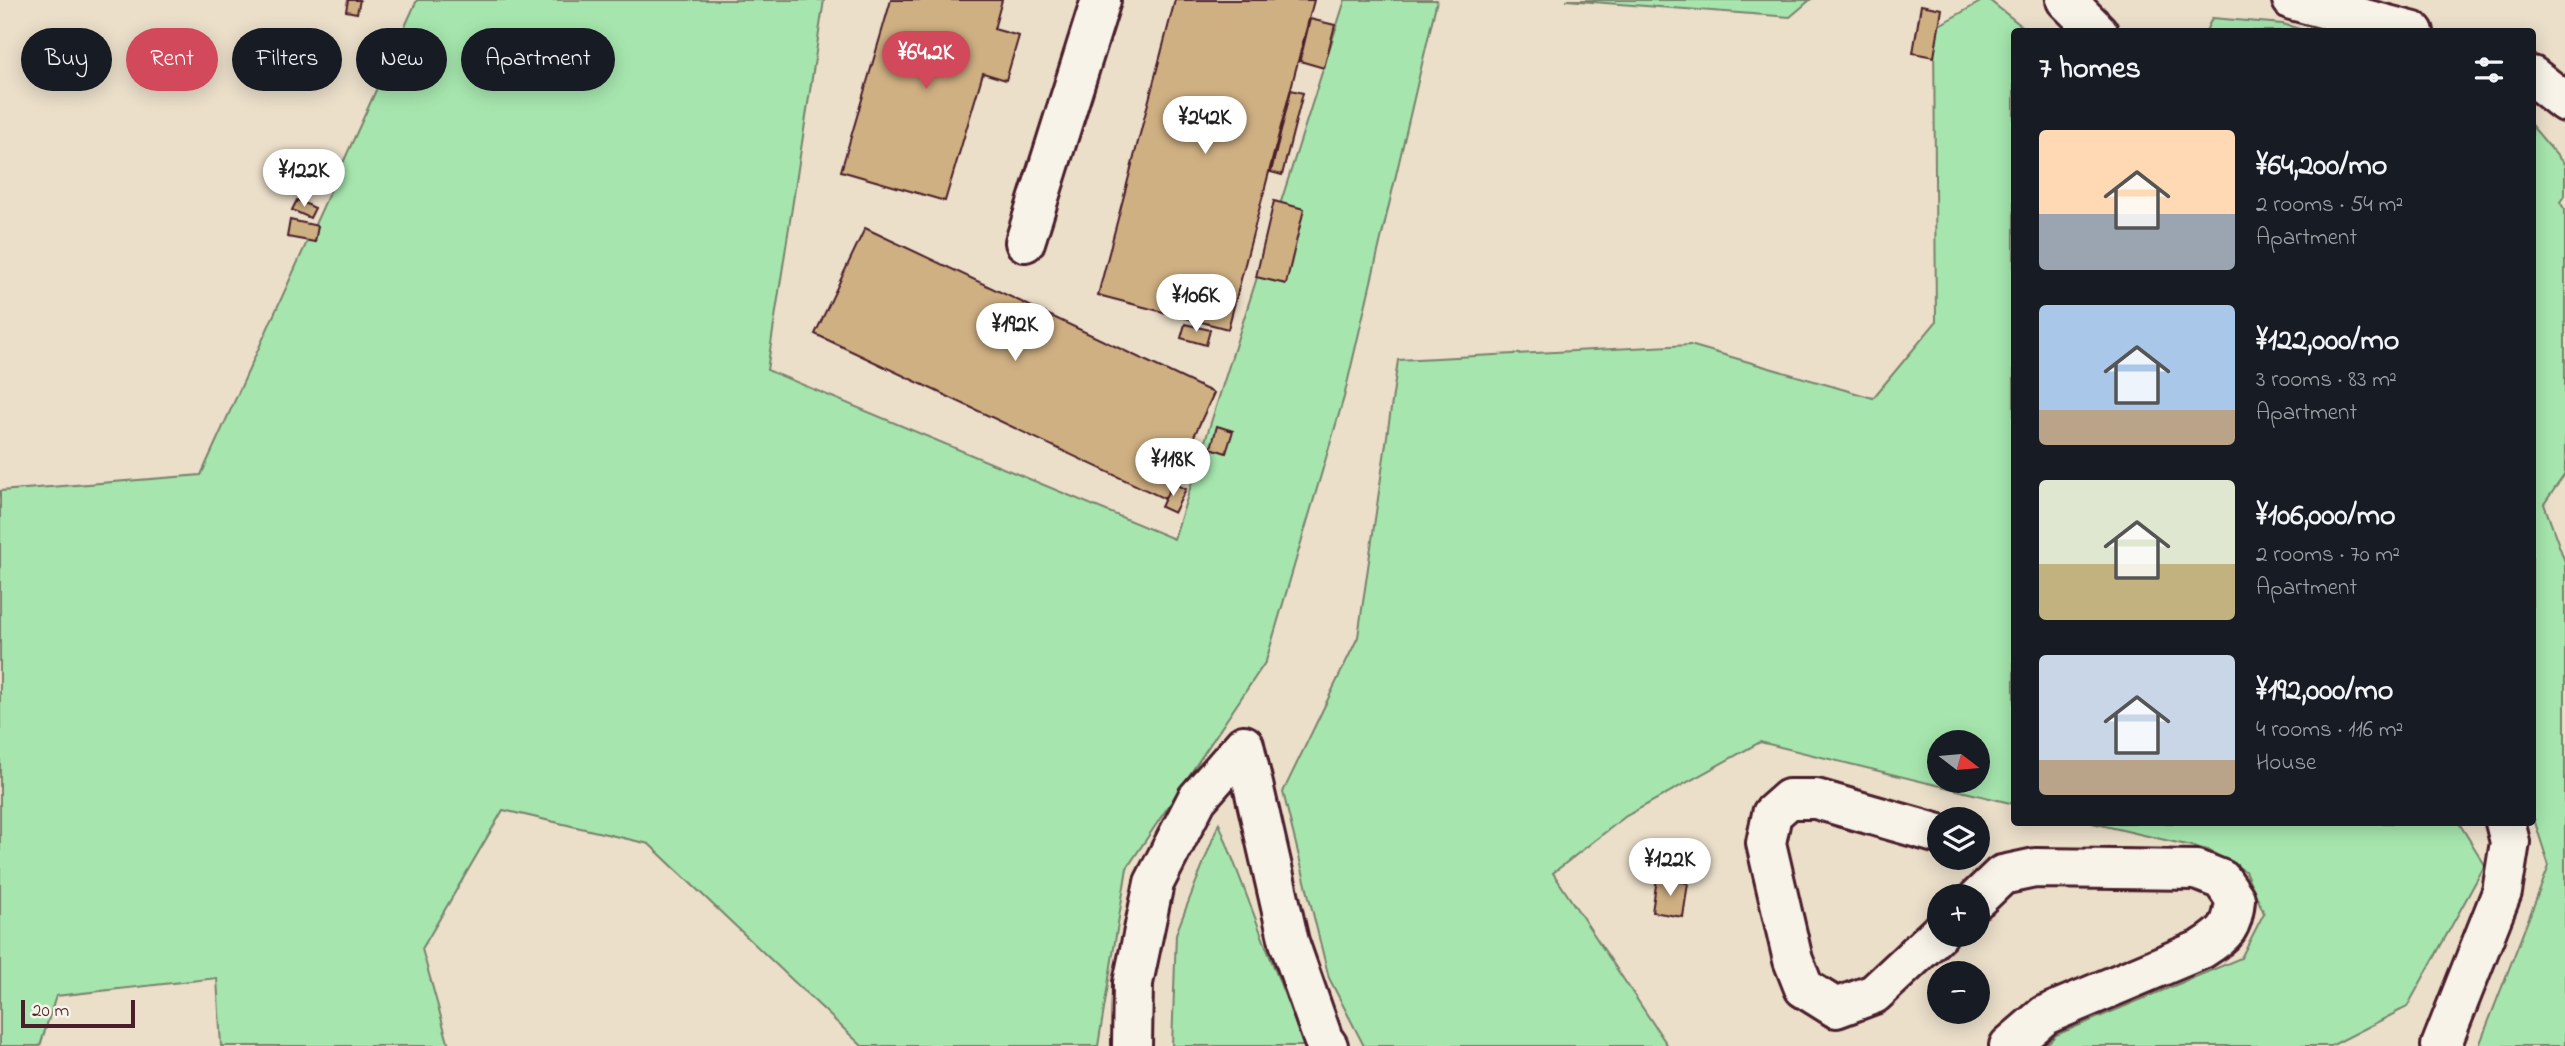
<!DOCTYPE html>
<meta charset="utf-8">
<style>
body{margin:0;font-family:"Indie Flower",sans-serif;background:#20242c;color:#f1f3f6;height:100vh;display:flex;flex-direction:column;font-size:26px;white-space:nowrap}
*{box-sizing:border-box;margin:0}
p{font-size:23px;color:#9ea1a6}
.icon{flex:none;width:38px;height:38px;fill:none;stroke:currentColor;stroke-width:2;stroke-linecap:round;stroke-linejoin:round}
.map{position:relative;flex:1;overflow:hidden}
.details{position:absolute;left:2011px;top:28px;width:525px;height:798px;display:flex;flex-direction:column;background:#171b24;border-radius:7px;box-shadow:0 4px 18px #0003}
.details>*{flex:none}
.guide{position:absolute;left:21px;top:28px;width:665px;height:63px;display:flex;gap:14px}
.needle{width:46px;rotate:106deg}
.tools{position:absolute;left:1927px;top:730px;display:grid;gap:14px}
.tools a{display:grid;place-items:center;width:63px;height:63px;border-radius:50%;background:#171b24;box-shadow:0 4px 18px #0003;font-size:35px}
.scale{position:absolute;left:21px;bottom:18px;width:114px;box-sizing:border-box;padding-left:7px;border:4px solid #4a1f2b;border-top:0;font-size:19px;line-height:24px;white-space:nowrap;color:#4a1f2b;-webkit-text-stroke:5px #f7f3e8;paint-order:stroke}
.price{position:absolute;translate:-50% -60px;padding:0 16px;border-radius:24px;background:#fff;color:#222;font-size:23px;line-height:46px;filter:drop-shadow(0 2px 4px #0008)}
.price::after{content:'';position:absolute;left:50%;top:42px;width:21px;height:16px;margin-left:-10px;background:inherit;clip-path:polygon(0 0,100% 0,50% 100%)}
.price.selected{background:#d1495b;color:#fff}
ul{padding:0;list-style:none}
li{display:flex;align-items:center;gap:21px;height:175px;padding:0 28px}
li span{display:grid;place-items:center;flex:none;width:196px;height:140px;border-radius:7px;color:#555}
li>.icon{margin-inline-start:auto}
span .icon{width:84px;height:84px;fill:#fffc;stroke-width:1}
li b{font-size:30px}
h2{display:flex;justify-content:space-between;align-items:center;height:84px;padding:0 28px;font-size:30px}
.tag{padding:0 24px;border-radius:32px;background:#171b24;box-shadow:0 4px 18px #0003;font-size:24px;line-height:63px}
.tag.selected{background:#d1495b;color:#fff}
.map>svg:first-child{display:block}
.green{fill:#a6e6ae;stroke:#78826c;stroke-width:2;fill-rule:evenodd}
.building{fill:#cfb083;stroke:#4a1f2b;stroke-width:2}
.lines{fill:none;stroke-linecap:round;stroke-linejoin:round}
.minor-casing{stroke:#4a1f2b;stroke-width:44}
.minor{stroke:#f7f3e8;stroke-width:38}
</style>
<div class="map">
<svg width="2565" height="1046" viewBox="0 0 2565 1046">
<rect width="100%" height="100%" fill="#ebdfca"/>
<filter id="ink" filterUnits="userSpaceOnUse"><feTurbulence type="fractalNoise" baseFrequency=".0143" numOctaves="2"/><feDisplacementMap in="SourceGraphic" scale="14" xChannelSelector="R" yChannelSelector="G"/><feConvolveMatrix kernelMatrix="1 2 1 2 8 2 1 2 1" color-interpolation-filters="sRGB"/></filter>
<g filter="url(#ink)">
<path class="green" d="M417 0H824L767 370 1174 539 1345 0H1437L1344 397 1266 661 1127 868 1098 1046H862L649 844 503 810 422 949 449 1046H221L217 978 56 996 40 1046H0V491L201 475Z
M1566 0H1810L1790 17Z
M1984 0H1989L2028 31 2014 32V804L1760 742 1626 816 1553 873 1668 1046H1364L1329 978 1283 792 1358 637 1398 360 1690 345 1873 398 1936 322 1934 28ZM1939 742H1978V780H1939Z
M2212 18 2283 24 2306 31H2206Z
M2532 126 2565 165V195L2560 202 2565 210V474L2544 504 2565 562V1046H2479L2549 866 2532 813Z
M1219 823 1304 1046H1172L1176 934Z
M2092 823H2459L2485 865 2407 1007 2331 1046H2045L2056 1035 2241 958 2264 913 2245 871 2208 850Z"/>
<path class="building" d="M348 0H360L357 13 346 11Z
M891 0H1002L994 29 1019 36 1006 80 983 73 945 201 841 171Z
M1175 0H1314L1228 329 1098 295Z
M1921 5 1942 9 1934 57 1913 53Z
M1310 19 1335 25 1324 68 1300 61Z
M1291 90 1303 93 1282 175 1271 172Z
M297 200 315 208 310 218 292 210Z
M1274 201 1304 209 1286 284 1256 277Z
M290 220 318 226 315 242 287 237Z
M865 228 1214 393 1165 499 815 334Z
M1185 324 1210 330 1206 345 1181 338Z
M1217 426 1233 431 1226 453 1211 448Z
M1172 483 1186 489 1174 513 1161 507Z
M1657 878 1688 883 1683 917 1652 912Z"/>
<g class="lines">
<defs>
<path id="minor" d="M2066 0 2098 32
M2292 0 2414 32
M2532 76 2565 102
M1025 242 1101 0
M1939 834 1816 799H1789L1772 814 1766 843 1793 960 1804 988 1836 1008 1874 994 1939 933
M1978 898 2002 875 2035 868 2197 870 2222 880 2235 899C2233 927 2226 934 2202 949L2045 1015 2009 1046
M1132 1046 1133 983 1154 883 1197 799 1244 745 1289 942 1323 1039 1328 1046
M2441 1046 2502 892 2510 842 2505 822"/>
</defs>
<use href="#minor" class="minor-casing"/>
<use href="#minor" class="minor"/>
</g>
</g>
</svg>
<div class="tools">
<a><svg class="needle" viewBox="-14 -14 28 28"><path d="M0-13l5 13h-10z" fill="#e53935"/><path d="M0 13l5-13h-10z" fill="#9ea1a6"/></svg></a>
<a><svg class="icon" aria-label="layers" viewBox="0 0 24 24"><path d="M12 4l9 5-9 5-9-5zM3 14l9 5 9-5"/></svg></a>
<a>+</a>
<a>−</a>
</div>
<div class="scale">20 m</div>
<b class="price selected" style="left:926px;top:91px">¥64.2K</b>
<b class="price" style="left:1205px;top:156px">¥242K</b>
<b class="price" style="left:304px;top:209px">¥122K</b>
<b class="price" style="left:1196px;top:334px">¥106K</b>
<b class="price" style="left:1015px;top:363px">¥192K</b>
<b class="price" style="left:1173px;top:498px">¥118K</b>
<b class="price" style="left:1670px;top:898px">¥122K</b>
<div class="guide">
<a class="tag">Buy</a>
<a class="tag selected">Rent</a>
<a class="tag">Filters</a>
<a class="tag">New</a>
<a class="tag">Apartment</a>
</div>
<section class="details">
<h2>7 homes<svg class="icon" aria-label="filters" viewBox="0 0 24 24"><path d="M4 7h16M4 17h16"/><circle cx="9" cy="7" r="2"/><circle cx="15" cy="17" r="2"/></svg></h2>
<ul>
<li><span style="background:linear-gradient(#ffd9b3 60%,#9aa5b1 0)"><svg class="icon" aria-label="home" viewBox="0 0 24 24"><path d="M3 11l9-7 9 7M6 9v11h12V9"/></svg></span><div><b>¥64,200/mo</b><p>2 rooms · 54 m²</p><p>Apartment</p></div></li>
<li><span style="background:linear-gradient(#a9c7e8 75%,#b9a48a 0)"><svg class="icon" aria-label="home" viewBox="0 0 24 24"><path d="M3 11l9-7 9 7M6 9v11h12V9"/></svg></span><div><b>¥122,000/mo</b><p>3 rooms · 83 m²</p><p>Apartment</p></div></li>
<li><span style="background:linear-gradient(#dfe7d0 60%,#c2b280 0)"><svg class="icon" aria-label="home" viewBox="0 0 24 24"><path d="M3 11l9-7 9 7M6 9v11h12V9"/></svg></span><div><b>¥106,000/mo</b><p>2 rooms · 70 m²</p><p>Apartment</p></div></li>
<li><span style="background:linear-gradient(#c9d6e8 75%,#b9a48a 0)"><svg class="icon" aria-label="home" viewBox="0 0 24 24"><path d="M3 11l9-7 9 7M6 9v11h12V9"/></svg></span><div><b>¥192,000/mo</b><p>4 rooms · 116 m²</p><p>House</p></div></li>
</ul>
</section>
</div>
